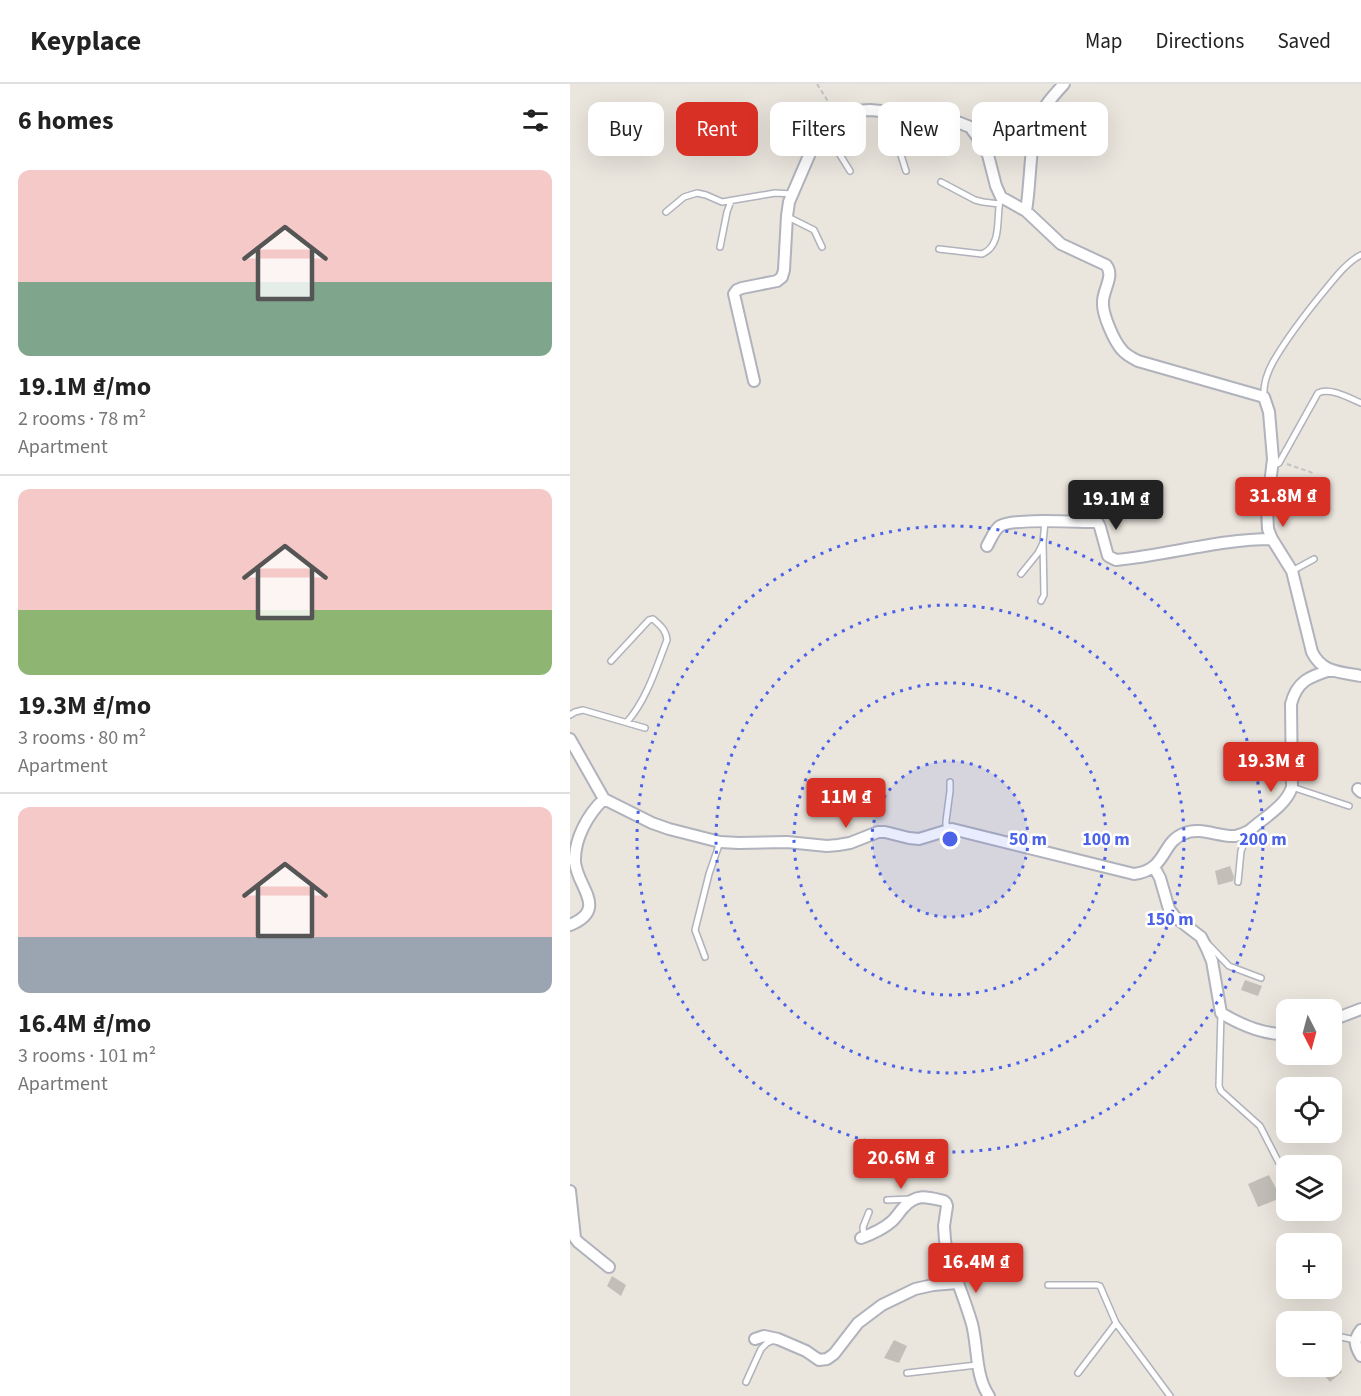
<!DOCTYPE html>
<meta charset="utf-8">
<style>
body{margin:0;font-family:"Source Sans 3",sans-serif;background:#f2f2f2;color:#222;height:100vh;display:flex;flex-direction:column;font-size:22px;white-space:nowrap}
*{box-sizing:border-box;margin:0}
p{font-size:20px;color:#767676}
.icon{flex:none;width:33px;height:33px;fill:none;stroke:currentColor;stroke-width:2;stroke-linecap:round;stroke-linejoin:round}
.map{position:relative;flex:1;overflow:hidden}
.drawer{display:flex;flex-direction:column;background:#fff;width:570px}
.drawer>*{flex:none}
.banner{position:absolute;left:18px;top:18px;width:570px;height:54px;display:flex;gap:12px}
.needle{width:39px;rotate:174deg}
.fabs{position:absolute;left:706px;top:915px;display:grid;gap:12px}
.fabs a{display:grid;place-items:center;width:66px;height:66px;border-radius:12px;background:#fff;box-shadow:0 6px 24px #0002;font-size:30px}
.price{position:absolute;translate:-50% -51px;padding:0 14px;border-radius:6px;background:#d93025;color:#fff;font-size:20px;line-height:39px;filter:drop-shadow(0 2px 3px #0008)}
.price::after{content:'';position:absolute;left:50%;top:36px;width:18px;height:14px;margin-left:-9px;background:inherit;clip-path:polygon(0 0,100% 0,50% 100%)}
.price.active{background:#222;color:#fff}
ul{padding:0;list-style:none}
li{display:grid;align-content:center;gap:12px;height:318px;padding:0 18px}
li+li{border-top:2px solid #e0e0e0}
li span{display:grid;place-items:center;height:186px;border-radius:12px;color:#555}
li>.icon{margin-inline-start:auto}
span .icon{width:108px;height:108px;fill:#fffc;stroke-width:1}
li b{font-size:26px}
h2{display:flex;justify-content:space-between;align-items:center;height:72px;padding:0 18px;font-size:26px}
.chip{padding:0 21px;border-radius:12px;background:#fff;box-shadow:0 6px 24px #0002;font-size:21px;line-height:54px}
.chip.active{background:#d93025;color:#fff}
header{display:flex;align-items:center;gap:36px;box-sizing:border-box;height:84px;padding:0 30px;background:#fff;border-bottom:2px solid #e0e0e0}
header strong{font-size:28px}
nav{display:flex;gap:33px;margin-inline-start:auto;font-size:21px}
main{display:flex;flex:1;min-height:0}
.map>svg:first-child{display:block}
.building{fill:#c3bfb8}
.lines{fill:none;stroke-linecap:round;stroke-linejoin:round}
.lane-casing{stroke:#b0b2bc;stroke-width:8}
.street-casing{stroke:#b0b2bc;stroke-width:14}
.path{stroke:#c3c3c3;stroke-width:2;stroke-dasharray:4.5 3;stroke-linecap:butt}
.lane{stroke:#fff;stroke-width:5}
.street{stroke:#fff;stroke-width:10}
.ring{fill:none;stroke:#4b62e9;stroke-width:3;stroke-dasharray:3 6}
.centre{fill:#4b62e9;stroke:#fff;stroke-width:3}
.ring-label{font-size:18px;text-anchor:middle;font-weight:bold;fill:#4b62e9;stroke:#fff;stroke-width:5;stroke-linejoin:round;paint-order:stroke}
</style>
<header>
<strong>Keyplace</strong>
<nav><a>Map</a><a>Directions</a><a>Saved</a></nav>
</header>
<main>
<section class="drawer">
<h2>6 homes<svg class="icon" aria-label="filters" viewBox="0 0 24 24"><path d="M4 7h16M4 17h16"/><circle cx="9" cy="7" r="2"/><circle cx="15" cy="17" r="2"/></svg></h2>
<ul>
<li><span style="background:linear-gradient(#f6c9c9 60%,#7fa58c 0)"><svg class="icon" aria-label="home" viewBox="0 0 24 24"><path d="M3 11l9-7 9 7M6 9v11h12V9"/></svg></span><div><b>19.1M ₫/mo</b><p>2 rooms · 78 m²</p><p>Apartment</p></div></li>
<li><span style="background:linear-gradient(#f6c9c9 65%,#8fb573 0)"><svg class="icon" aria-label="home" viewBox="0 0 24 24"><path d="M3 11l9-7 9 7M6 9v11h12V9"/></svg></span><div><b>19.3M ₫/mo</b><p>3 rooms · 80 m²</p><p>Apartment</p></div></li>
<li><span style="background:linear-gradient(#f6c9c9 70%,#9aa5b1 0)"><svg class="icon" aria-label="home" viewBox="0 0 24 24"><path d="M3 11l9-7 9 7M6 9v11h12V9"/></svg></span><div><b>16.4M ₫/mo</b><p>3 rooms · 101 m²</p><p>Apartment</p></div></li>
</ul>
</section>
<div class="map">
<svg width="791" height="1312" viewBox="0 0 791 1312">
<rect width="100%" height="100%" fill="#eae5dd"/>
<path class="building" d="M660 782 664 793 663 797 648 801 645 787Z
M675 896 692 902 688 912 671 906Z
M699 1091 711 1114 688 1123 678 1100Z
M42 1192 56 1201 51 1212 37 1202Z
M324 1256 337 1262 329 1279 314 1274Z
M746 1282H767L772 1288 760 1298Z"/>
<g class="lines">
<defs>
<path id="lane" d="M254 45 280 87
M336 87 330 68 332 63 359 35
M371 98 405 116 413 118 429 120
M96 128 114 113 127 109 136 111 152 118 205 109 222 110
M218 133 244 146 252 163
M150 163 157 128 161 117
M369 165 412 170C434 161 425 130 431 113
M694 313C693 301 697 289 703 278 718 252 736 229 755 206 765 194 777 178 791 171
M703 382 709 379 748 309C760 303 779 314 791 319
M722 487 744 475
M451 490 468 469 473 459
M471 517 474 511 473 458 475 438
M41 577 79 536 83 535C91 542 96 546 97 556 86 584 77 615 57 638
M0 631 5 628 13 626 75 644
M380 698V707L376 737V741L380 744
M722 703 779 722
M668 798 671 767 678 749
M636 858 659 882 691 894
M135 873 125 846 139 790 150 758
M651 929 649 1002 651 1007 690 1042 709 1079
M317 1116 341 1115
M294 1153 293 1143 299 1128
M478 1201H527L530 1202 546 1239 600 1312
M762 1251 785 1256
M337 1289 407 1281
M508 1289 546 1239
M176 1298 191 1265 197 1259 204 1256"/>
<path id="street" d="M456 127C461 98 459 60 469 34 474 21 485 10 494 0
M184 297 164 210 167 206 172 204 207 197 212 193 214 186 217 132 219 118 247 53 259 38 269 32 284 27 300 26 343 30 390 39 400 43 406 51 418 71 426 102 431 113 456 127 491 160 536 181C545 192 533 205 533 218 532 230 544 257 552 266 556 271 562 274 568 277L694 313 699 328 703 375 697 425 698 445 702 455 722 487 742 568C752 589 771 588 791 592
M417 462C421 455 424 446 430 442 443 434 506 438 525 438L528 439 530 443 538 472 546 476C599 471 649 455 702 455
M0 655 34 715 82 739 99 745 150 758 169 759 217 758 257 762 268 761 280 759 308 748H315L339 754 349 755 382 745 564 790C597 786 591 759 613 750 630 742 648 753 665 752 670 751 674 749 679 747 693 734 716 722 722 703L721 620C727 597 739 593 760 586
M788 705 791 708
M584 783 590 794 599 825 605 833 631 853 637 865 642 877 651 929C671 941 694 951 717 950
M0 841C39 825 7 803 5 778 4 755 18 730 34 715
M762 936 791 925
M0 1107 5 1154 8 1158 39 1183
M291 1154C302 1150 313 1145 321 1138 326 1134 329 1128 334 1123 347 1109 357 1113 374 1117L376 1119 377 1122 374 1142 375 1156 377 1169C385 1192 395 1216 402 1240 408 1263 405 1292 419 1312
M791 1246C783 1256 785 1262 791 1272
M185 1255 194 1252 208 1255 236 1267 249 1276 257 1275 264 1270 288 1239 312 1221 345 1205 363 1201 387 1199"/>
</defs>
<use href="#lane" class="lane-casing"/>
<use href="#street" class="street-casing"/>
<path class="path" d="M247 0 263 25
M717 380 743 389"/>
<use href="#lane" class="lane"/>
<use href="#street" class="street"/>
</g>
<circle cx="380" cy="755" r="78" fill="#4b62e9" fill-opacity=".12"/>
<g class="ring">
<circle cx="380" cy="755" r="78"/>
<circle cx="380" cy="755" r="156"/>
<circle cx="380" cy="755" r="234"/>
<circle cx="380" cy="755" r="313"/>
</g>
<circle cx="380" cy="755" r="9" class="centre"/>
<g class="ring-label">
<text x="458" y="761">50 m</text>
<text x="536" y="761">100 m</text>
<text x="693" y="761">200 m</text>
<text x="600" y="841">150 m</text>
</g>
</svg>
<div class="fabs">
<a><svg class="needle" viewBox="-14 -14 28 28"><path d="M0-13l5 13h-10z" fill="#e53935"/><path d="M0 13l5-13h-10z" fill="#767676"/></svg></a>
<a><svg class="icon" aria-label="locate" viewBox="0 0 24 24"><circle cx="12" cy="12" r="6"/><path d="M12 2v4M12 18v4M2 12h4M18 12h4"/></svg></a>
<a><svg class="icon" aria-label="layers" viewBox="0 0 24 24"><path d="M12 4l9 5-9 5-9-5zM3 14l9 5 9-5"/></svg></a>
<a>+</a>
<a>−</a>
</div>
<b class="price" style="left:713px;top:444px">31.8M ₫</b>
<b class="price active" style="left:546px;top:447px">19.1M ₫</b>
<b class="price" style="left:701px;top:709px">19.3M ₫</b>
<b class="price" style="left:276px;top:745px">11M ₫</b>
<b class="price" style="left:331px;top:1106px">20.6M ₫</b>
<b class="price" style="left:406px;top:1210px">16.4M ₫</b>
<div class="banner">
<a class="chip">Buy</a>
<a class="chip active">Rent</a>
<a class="chip">Filters</a>
<a class="chip">New</a>
<a class="chip">Apartment</a>
</div>
</div>
</main>
